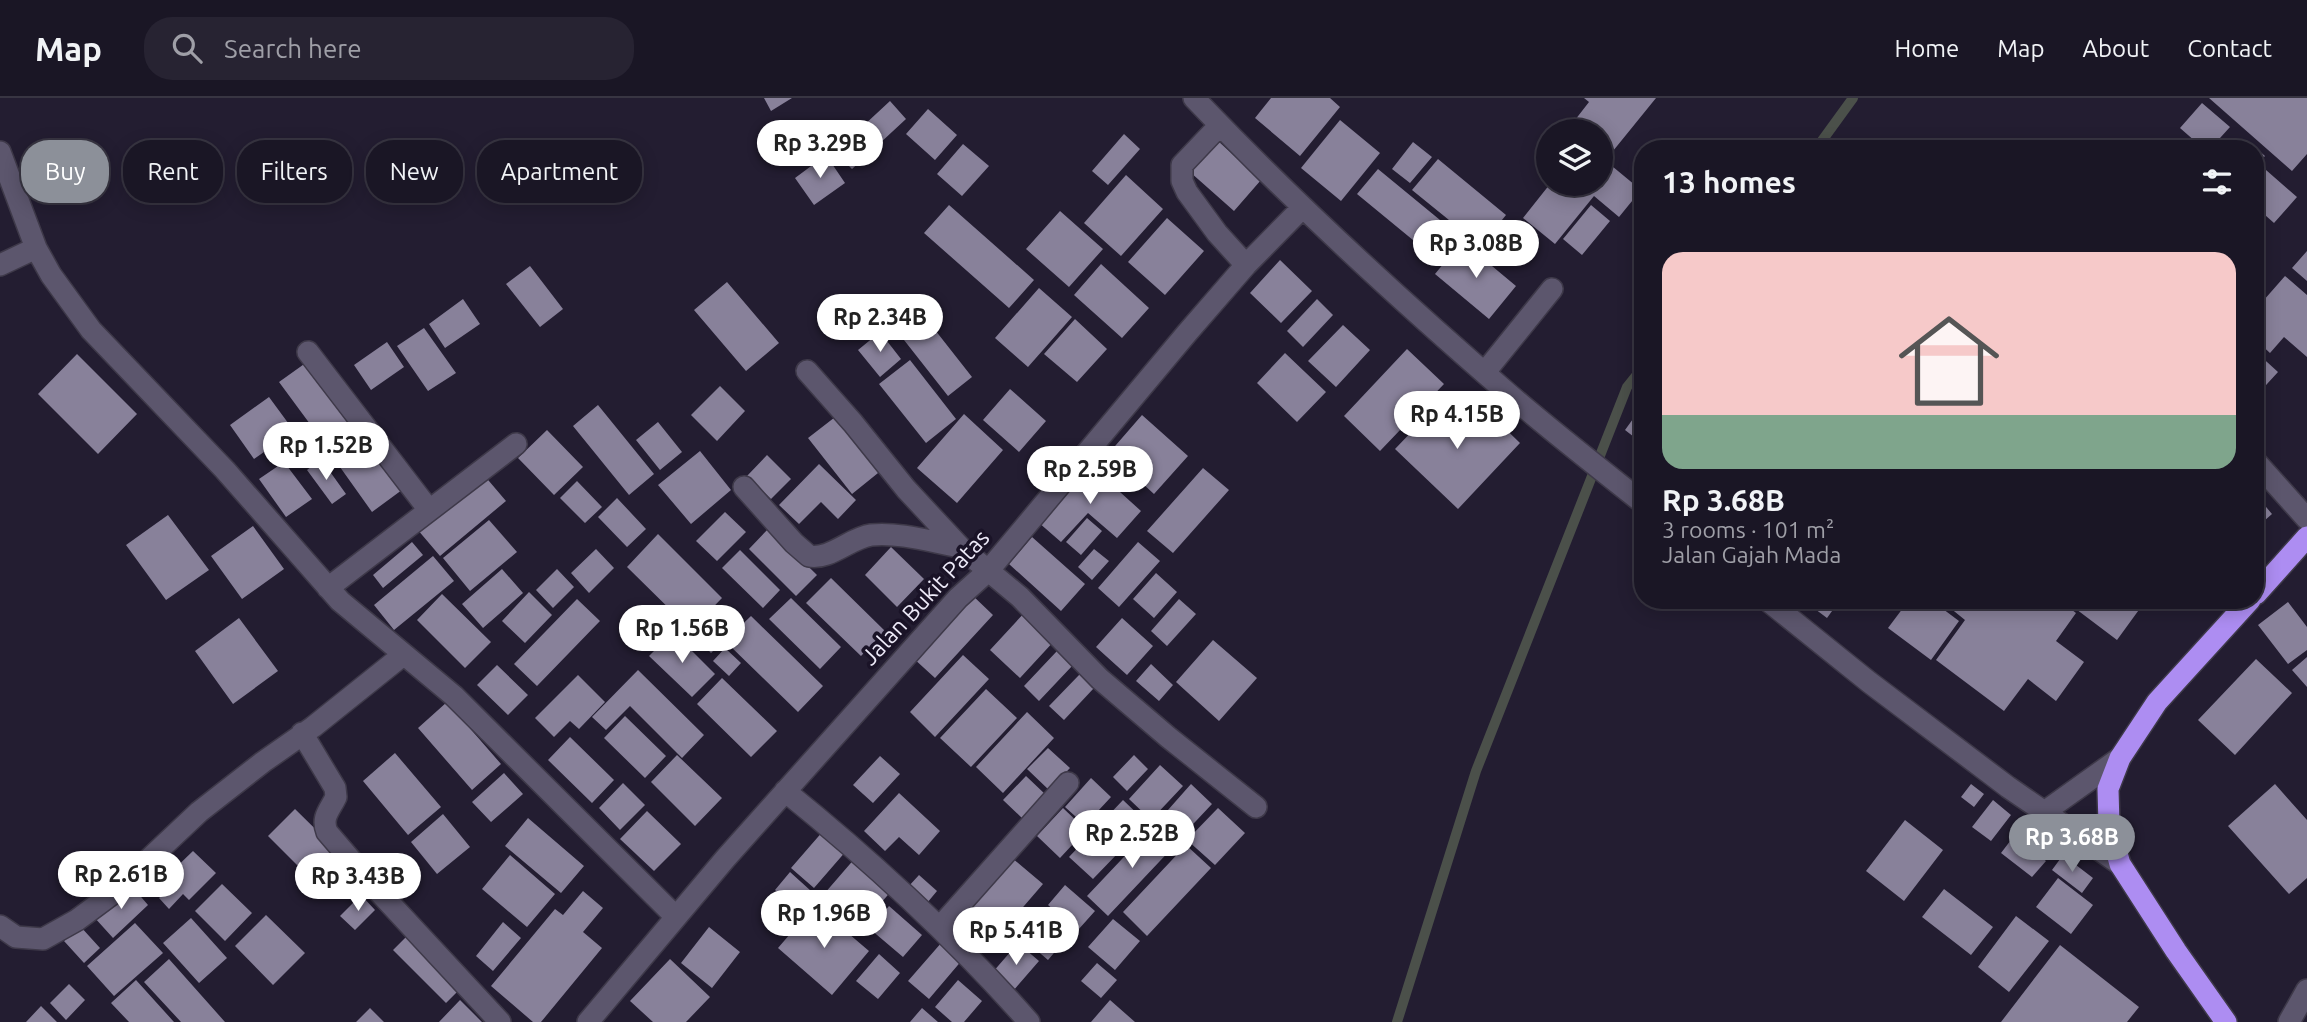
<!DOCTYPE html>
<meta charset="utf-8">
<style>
body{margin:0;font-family:Ubuntu,sans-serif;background:#272332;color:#f1f3f6;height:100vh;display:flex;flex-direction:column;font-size:26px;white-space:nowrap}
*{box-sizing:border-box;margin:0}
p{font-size:23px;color:#9f9fa7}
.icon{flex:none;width:38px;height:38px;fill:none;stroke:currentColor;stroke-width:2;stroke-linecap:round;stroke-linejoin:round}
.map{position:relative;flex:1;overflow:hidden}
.details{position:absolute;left:1634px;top:42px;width:630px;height:469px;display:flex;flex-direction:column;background:#1a1625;border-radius:28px;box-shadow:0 4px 18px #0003,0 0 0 2px #383542}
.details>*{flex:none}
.hud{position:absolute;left:21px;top:42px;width:665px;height:63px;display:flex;gap:14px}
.buttons{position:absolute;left:1536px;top:21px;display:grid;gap:14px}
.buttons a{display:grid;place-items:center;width:77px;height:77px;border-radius:50%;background:#1a1625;box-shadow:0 4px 18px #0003,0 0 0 2px #383542;font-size:35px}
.price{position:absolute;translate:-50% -60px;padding:0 16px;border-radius:24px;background:#fff;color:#222;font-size:23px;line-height:46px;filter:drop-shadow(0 2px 4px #0008)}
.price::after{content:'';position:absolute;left:50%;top:42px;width:21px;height:16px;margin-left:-10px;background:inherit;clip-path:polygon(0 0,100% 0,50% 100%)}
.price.on{background:#8c9099;color:#fff}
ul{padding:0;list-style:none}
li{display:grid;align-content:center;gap:14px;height:371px;padding:0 28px}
li span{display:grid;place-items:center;height:217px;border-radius:21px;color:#555}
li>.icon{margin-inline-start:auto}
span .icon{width:126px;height:126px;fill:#fffc;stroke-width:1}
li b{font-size:30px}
h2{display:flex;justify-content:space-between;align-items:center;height:84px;padding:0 28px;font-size:30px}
.tag{padding:0 24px;border-radius:28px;background:#1a1625;box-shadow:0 4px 18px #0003,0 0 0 2px #383542;font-size:24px;line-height:63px}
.tag.on{background:#8c9099;color:#fff}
header{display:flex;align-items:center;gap:42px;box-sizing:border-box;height:98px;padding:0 35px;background:#1a1625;border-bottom:2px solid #383542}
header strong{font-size:33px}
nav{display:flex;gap:38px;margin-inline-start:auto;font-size:24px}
.search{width:490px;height:63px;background:#272332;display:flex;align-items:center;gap:18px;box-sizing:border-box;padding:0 24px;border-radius:28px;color:#9f9fa7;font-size:26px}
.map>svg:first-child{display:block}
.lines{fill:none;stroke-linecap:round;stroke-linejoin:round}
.stream{stroke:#4b504a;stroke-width:10}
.building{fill:#88819a}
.minor-casing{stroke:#3e3949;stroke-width:24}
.highway-casing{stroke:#3e3949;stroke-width:24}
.minor{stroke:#5c566d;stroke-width:21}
.highway{stroke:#ad8df2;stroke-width:21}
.labels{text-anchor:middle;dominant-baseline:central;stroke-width:7;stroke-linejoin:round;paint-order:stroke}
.street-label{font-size:23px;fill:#edeaf8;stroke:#1a1327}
</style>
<header>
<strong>Map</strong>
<div class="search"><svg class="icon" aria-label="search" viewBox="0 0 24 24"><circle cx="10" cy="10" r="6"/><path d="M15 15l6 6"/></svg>Search here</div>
<nav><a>Home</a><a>Map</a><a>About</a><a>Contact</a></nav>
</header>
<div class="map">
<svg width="2307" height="924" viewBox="0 0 2307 924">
<rect width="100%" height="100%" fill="#231d31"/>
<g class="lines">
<path class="stream" d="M1816 51 1853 0
M1397 924 1476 673 1627 289 1643 269"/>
</g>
<path class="building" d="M764 0H792L771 13Z
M1271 0H1330L1340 9 1300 58 1255 20Z
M1584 0H1656L1613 53 1601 44V33H1588L1575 22 1589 4Z
M2209 0H2307V56L2292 73Z
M890 3 906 21 852 71 835 54Z
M2202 5 2230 29 2210 51H2204L2180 30Z
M928 11 957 37 935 62 906 36Z
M1340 22 1380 55 1341 103 1301 70Z
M811 29 822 43 794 67 782 53Z
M1124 36 1140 51 1108 87 1092 73Z
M1218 43 1261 82 1234 113 1190 74Z
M1413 44 1432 59 1410 85 1392 71Z
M2249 44 2265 58 2258 65 2297 99 2274 125 2256 109V51H2243Z
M963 46 989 68 962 98 937 76Z
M826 57 845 85 814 107 795 80Z
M1601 59 1641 92 1619 119 1594 98 1555 146 1523 120 1550 86H1601Z
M1438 61 1506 117 1481 148 1412 92Z
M1378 71 1440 122 1419 147 1357 96Z
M1126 77 1163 111 1121 158 1084 125Z
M949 107 1034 182 1009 210 924 135Z
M1591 107 1610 123 1582 157 1563 141Z
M1060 113 1103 151 1069 189 1026 151Z
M1167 120 1204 153 1165 197 1128 164Z
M1462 143 1516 188 1489 221 1435 176Z
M2307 153V183L2292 170Z
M1280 162 1312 193 1281 225 1250 195Z
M1101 166 1149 210 1122 240 1074 197Z
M530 168 563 211 540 229 506 186Z
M2285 178 2307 197V259L2284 239 2270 255 2256 242V211Z
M727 184 779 245 746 273 694 212Z
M1039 190 1072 219 1028 269 995 240Z
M463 201 480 226 445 250 429 226Z
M1317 201 1333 217 1303 249 1287 233Z
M903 211 914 225 903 234 891 220Z
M1075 221 1107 251 1077 284 1044 256Z
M928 223 972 279 948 298 904 242Z
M1343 227 1370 252 1336 289 1308 263Z
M424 230 456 275 428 293 397 248Z
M880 234 901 261 880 279 858 252Z
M387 244 404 269 371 292 354 267Z
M1407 251 1444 286 1380 353 1344 318Z
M2256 254 2278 274 2256 298Z
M1285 255 1326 294 1297 324 1257 285Z
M77 256 137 316 98 356 38 296Z
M910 262 956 321 926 345 879 286Z
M307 264 352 325 324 345 279 284Z
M720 288 745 313 717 343 691 317Z
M1010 291 1046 323 1019 354 983 322Z
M269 299 294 333 254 361 230 327Z
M1444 300 1472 327 1487 313 1520 345 1458 411 1395 351Z
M598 307 654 376 629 397 573 328Z
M1643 307V346L1625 332Z
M839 316 883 371 852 396 808 340Z
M964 316 1003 352 957 405 917 370Z
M1142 317 1188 358 1154 396 1109 355Z
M658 324 682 354 660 372 636 342Z
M547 332 583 369 554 397 518 360Z
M369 337 406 389 372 414 335 362Z
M700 353 731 392 691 426 658 387Z
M767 357 791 381 771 401 747 378Z
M321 361 346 396 332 406 307 372Z
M284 364 312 401 286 419 259 381Z
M819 366 856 402 838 421 821 404 799 426 779 407Z
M1089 366 1141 413 1117 440 1088 415 1061 444 1038 424Z
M1203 370 1229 392 1173 455 1147 433Z
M483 376 506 403 440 458 417 431Z
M577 383 602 409 585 425 560 400Z
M2256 397 2272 416 2256 430Z
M617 400 646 431 627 449 598 419Z
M725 414 746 434 717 463 696 443Z
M168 417 209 472 166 502 126 447Z
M1087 420 1102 433 1081 457 1066 444Z
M489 422 517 454 470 493 443 460Z
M253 428 284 471 242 501 211 458Z
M769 430 817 477 796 498 749 451Z
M658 436 722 500 691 532 627 469Z
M1032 439 1085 486 1061 513 1009 466Z
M412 444 423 457 383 490 373 477Z
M1138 444 1160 463 1119 509 1098 490Z
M891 449 924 481 897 509 865 477Z
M596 451 614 470 589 495 571 475Z
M1094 451 1109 463 1092 482 1078 469Z
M740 452 780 492 763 510 722 470Z
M433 458 454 483 394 532 374 507Z
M502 471 523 495 483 530 462 506Z
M557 471 574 489 553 510 536 492Z
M1156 475 1177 494 1154 520 1133 501Z
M831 480 885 533 861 558 806 505Z
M529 494 552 517 525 545 502 523Z
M442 496 491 544 465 570 417 522Z
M971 496 993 517 935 580 912 559Z
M791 500 841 549 820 571 769 521Z
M577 501 600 523 537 588 514 566Z
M1179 501 1196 516 1167 548 1151 533Z
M1803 502H1840L1827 520Z
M1909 502H1931L1959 523 1931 562 1888 530Z
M1946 502H2059L2076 515 2056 543 2084 564 2056 603 2028 581 2004 613 1936 562 1965 522 1944 505Z
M2064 502H2132L2141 509 2117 542Z
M2288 504 2307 529V552L2288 566 2258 527Z
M1026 513 1056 541 1020 580 990 552Z
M751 518 823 588 798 614 725 543Z
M239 520 278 573 233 606 195 553Z
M1122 520 1153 548 1127 577 1096 549Z
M709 524 725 541 711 555 695 538Z
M673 534 715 576 692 599 649 558Z
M1213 542 1257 580 1219 623 1176 584Z
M725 550 741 565 729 578 713 563Z
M1057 553 1073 567 1039 603 1024 588Z
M963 557 989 581 935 639 910 614Z
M2307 559V589L2292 572Z
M2256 561 2292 595 2235 657 2198 622Z
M1151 566 1173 587 1159 603 1136 583Z
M497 567 528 597 508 617 477 587Z
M638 572 704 637 682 660 630 608 606 632 592 619Z
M1080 576 1094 590 1064 622 1049 608Z
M578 577 605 604 579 631 570 623 554 639 535 620Z
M722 580 777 633 751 659 697 606Z
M986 591 1017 620 971 669 940 640Z
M447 604 501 666 472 692 418 630Z
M1027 614 1054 640 1003 695 976 669Z
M625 618 666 658 645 680 604 640Z
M570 639 614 682 592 705 548 662Z
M1048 650 1070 670 1049 692 1027 671Z
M395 655 441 709 408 737 363 683Z
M677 657 722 700 695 728 651 684Z
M1134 657 1148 671 1127 693 1113 679Z
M880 658 900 676 873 705 853 687Z
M1160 667 1183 688 1151 722 1129 701Z
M504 675 523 696 491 724 472 704Z
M1026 678 1046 697 1023 721 1003 702Z
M1091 680 1111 699 1085 727 1065 709Z
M623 685 645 707 620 732 599 710Z
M1191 686 1212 706 1180 740 1160 721Z
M1971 686 1984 696 1974 709 1961 699Z
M2275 686 2307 722V780L2289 796 2228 728Z
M899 695 940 733 919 757 899 739 885 753 864 733Z
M1123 702 1147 725 1093 781 1069 759Z
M1993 702 2011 717 1991 743 1972 729Z
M1063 710 1086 732 1060 760 1037 738Z
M1218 710 1245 735 1215 767 1187 742Z
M295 711 356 771 329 799 268 738Z
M647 713 681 746 654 773 620 741Z
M443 716 470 749 437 776 411 744Z
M528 720 584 768 561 795 505 748Z
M1905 722 1943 752 1904 803 1866 773Z
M1155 726 1176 746 1108 818 1087 798Z
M824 732 847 752 814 790 791 770Z
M2014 738 2046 763 2032 779 2001 755Z
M1186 747 1211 770 1147 838 1123 814Z
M193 753 216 775 189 802 183 796 169 811 159 800 173 786 166 779Z
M510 757 555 796 527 829 482 791Z
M2063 757 2093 780 2082 795 2052 772Z
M856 759 893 791 855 835 818 803Z
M1012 760 1043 786 987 851 957 824Z
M790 774 811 793 795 810 775 792Z
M919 777 937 793 927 805 908 789Z
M2058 780 2093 807 2071 836 2036 809Z
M130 786 148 807 113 840 94 819Z
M222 786 252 815 225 843 195 813Z
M1065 787 1095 813 1078 832 1048 807Z
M1944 791 1993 829 1971 857 1922 819Z
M583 793 603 810 583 834 602 850 541 924H533L491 888 555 811 563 817Z
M361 797 375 812 355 832 340 818Z
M815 807 869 853 832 897 778 850Z
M889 808 922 837 903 859 870 831Z
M1043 812 1070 836 1048 862 1020 838Z
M266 817 305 855 273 887 235 848Z
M2016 818 2049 843 2009 894 1978 869Z
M191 820 227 860 199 885 163 845Z
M1113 821 1140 843 1115 872 1088 849Z
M503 824 521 840 493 873 476 858Z
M135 825 163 855 114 898 87 868Z
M80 828 100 850 84 865 64 843Z
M709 829 740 854 712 890 681 865Z
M407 838 460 891 446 905 393 852Z
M942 844 963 861 929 901 908 883Z
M1018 845 1039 863 1013 893 992 875Z
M2060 847 2139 909 2127 924H2001Z
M879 856 900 875 878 901 856 883Z
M169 861 225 924H181L144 884Z
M670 861 710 899 686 924H653L630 903Z
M1097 865 1117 882 1101 900 1081 883Z
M136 882 174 924H129L111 905Z
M958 882 982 903 964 924H952L935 909Z
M69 886 85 902 66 922 50 905Z
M460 902 482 924H439Z
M1110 902 1135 924H1091Z
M41 908 57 924H26Z
M370 910 384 924H356Z
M922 910 938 924H910Z"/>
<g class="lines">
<defs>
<path id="minor" d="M1194 0C1294 105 1401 203 1511 298 1554 335 1599 370 1643 405
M1219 28 1182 67V83L1187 94 1217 135 1246 167
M0 54 36 150 51 177 91 232 225 372 340 503 454 598 676 819
M0 167 36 150
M308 254 429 412
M807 273 853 325 906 391 960 449 1020 499 1100 581 1168 639 1256 709
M1485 274 1552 191
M2256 364 2307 421
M744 389 794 445 809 458C830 462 850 440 871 437 900 434 932 444 960 449
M328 490 516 346
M1767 502 1869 584 2008 689 2120 766
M302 635 335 690 336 699C330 712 321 719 327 734L369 783 500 924
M785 693C873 764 954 839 1029 924
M2043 715 2120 660
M0 828 16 839 43 841 77 822 112 796 199 714 263 664 313 629 403 557
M940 829 1068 685
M588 924 725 761 958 500 988 473 1187 235 1246 167 1302 110
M2289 924 2307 892"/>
<path id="highway" d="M2256 496 2307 439
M2226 924 2176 853 2120 766 2109 727 2108 691 2120 660 2157 604 2250 502"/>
</defs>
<use href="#minor" class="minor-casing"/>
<use href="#highway" class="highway-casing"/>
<use href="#minor" class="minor"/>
<use href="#highway" class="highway"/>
</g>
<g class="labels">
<g class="street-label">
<text transform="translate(925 499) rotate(-47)">Jalan Bukit Patas</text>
</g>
</g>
</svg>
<div class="buttons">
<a><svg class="icon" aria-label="layers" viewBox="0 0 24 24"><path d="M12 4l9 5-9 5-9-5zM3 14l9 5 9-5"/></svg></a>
</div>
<b class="price" style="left:820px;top:82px">Rp 3.29B</b>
<b class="price" style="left:1476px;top:182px">Rp 3.08B</b>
<b class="price" style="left:880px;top:256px">Rp 2.34B</b>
<b class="price" style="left:1457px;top:353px">Rp 4.15B</b>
<b class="price" style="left:326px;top:384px">Rp 1.52B</b>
<b class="price" style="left:1090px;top:408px">Rp 2.59B</b>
<b class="price" style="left:682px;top:567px">Rp 1.56B</b>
<b class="price" style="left:1132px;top:772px">Rp 2.52B</b>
<b class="price on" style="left:2072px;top:776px">Rp 3.68B</b>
<b class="price" style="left:121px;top:813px">Rp 2.61B</b>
<b class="price" style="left:358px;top:815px">Rp 3.43B</b>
<b class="price" style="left:824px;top:852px">Rp 1.96B</b>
<b class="price" style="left:1016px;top:869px">Rp 5.41B</b>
<div class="hud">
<a class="tag on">Buy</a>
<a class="tag">Rent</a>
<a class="tag">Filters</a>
<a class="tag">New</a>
<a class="tag">Apartment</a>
</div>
<section class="details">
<h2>13 homes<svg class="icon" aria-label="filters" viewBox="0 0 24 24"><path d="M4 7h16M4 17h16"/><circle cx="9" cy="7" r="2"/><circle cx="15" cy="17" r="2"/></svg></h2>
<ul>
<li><span style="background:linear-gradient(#f6c9c9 75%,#7fa58c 0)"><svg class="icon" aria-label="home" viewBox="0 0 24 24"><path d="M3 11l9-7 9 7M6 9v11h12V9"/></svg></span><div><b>Rp 3.68B</b><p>3 rooms · 101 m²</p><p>Jalan Gajah Mada</p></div></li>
</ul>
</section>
</div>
